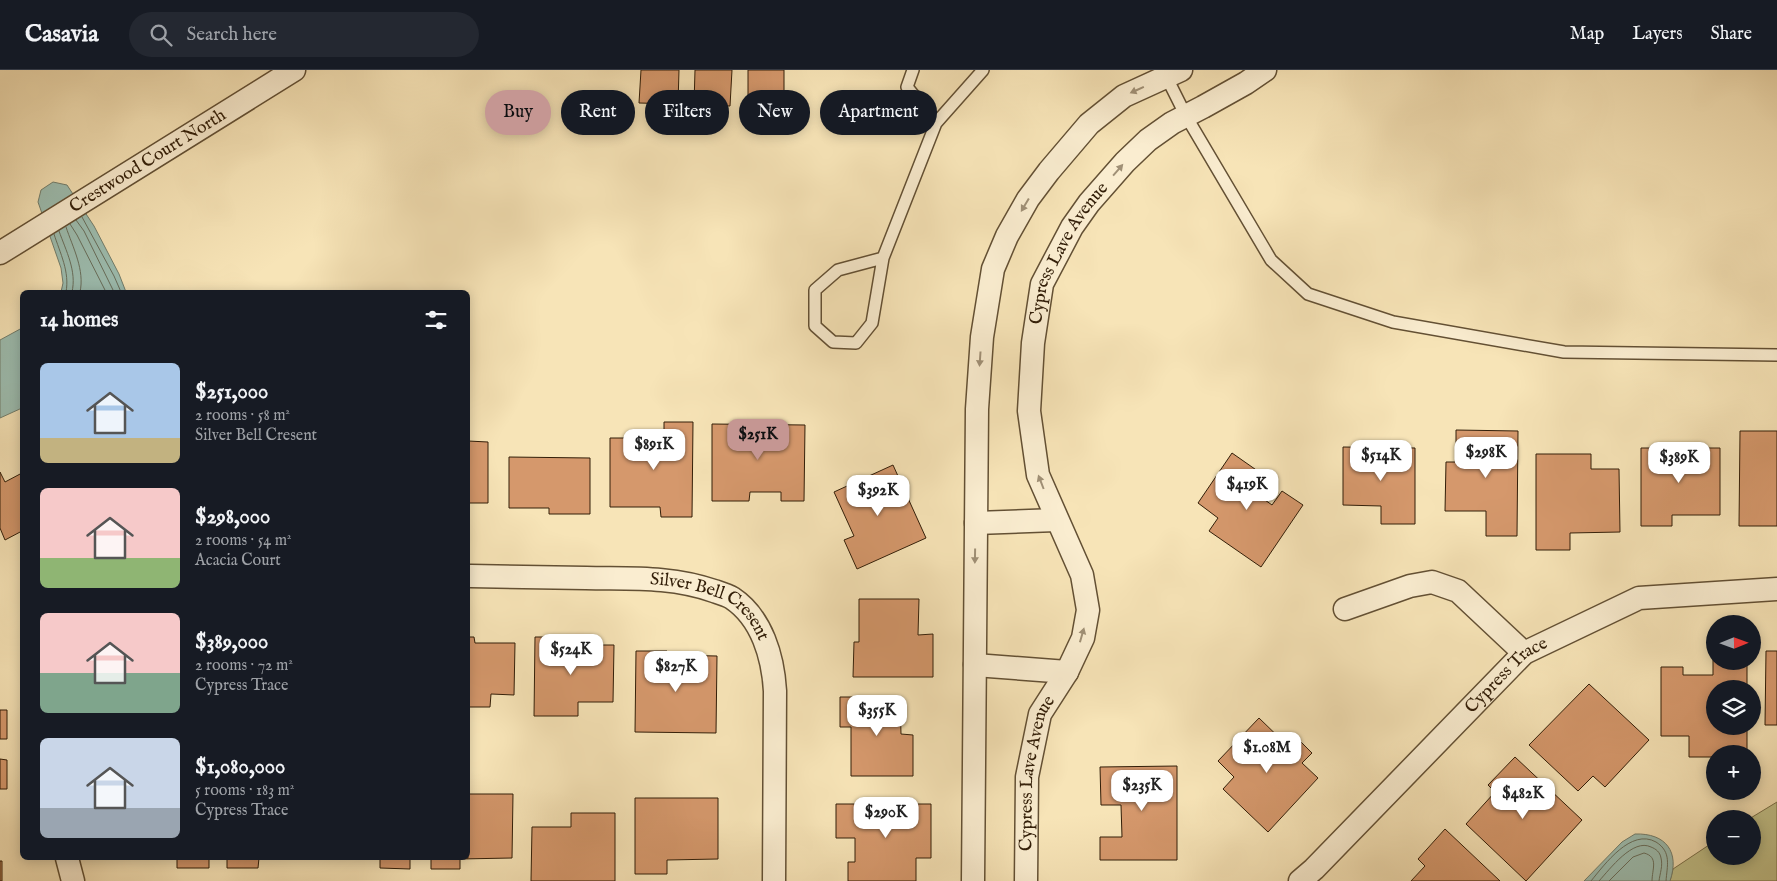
<!DOCTYPE html>
<meta charset="utf-8">
<style>
body{margin:0;font-family:"IM FELL English",serif;background:#242831;color:#f1f3f6;height:100vh;display:flex;flex-direction:column;font-size:19px;white-space:nowrap}
*{box-sizing:border-box;margin:0}
p{font-size:16px;color:#9ea1a6}
.icon{flex:none;width:28px;height:28px;fill:none;stroke:currentColor;stroke-width:2;stroke-linecap:round;stroke-linejoin:round}
.map{position:relative;flex:1;overflow:hidden}
.sheet{position:absolute;left:20px;top:220px;width:450px;height:570px;display:flex;flex-direction:column;background:#171b24;border-radius:8px;box-shadow:0 2px 12px #0003}
.sheet>*{flex:none}
.guide{position:absolute;left:485px;top:20px;width:475px;height:45px;display:flex;gap:10px}
.needle{width:32px;rotate:89deg}
.tools{position:absolute;left:1706px;top:545px;display:grid;gap:10px}
.tools a{display:grid;place-items:center;width:55px;height:55px;border-radius:50%;background:#171b24;box-shadow:0 2px 12px #0003;font-size:25px}
.price{position:absolute;translate:-50% -42px;padding:0 11px;border-radius:10px;background:#fff;color:#222;font-size:16px;line-height:32px;filter:drop-shadow(0 1px 2px #0008)}
.price::after{content:'';position:absolute;left:50%;top:30px;width:15px;height:11px;margin-left:-8px;background:inherit;clip-path:polygon(0 0,100% 0,50% 100%)}
.price.active{background:#c59692;color:#111}
ul{padding:0;list-style:none}
li{display:flex;align-items:center;gap:15px;height:125px;padding:0 20px}
li span{display:grid;place-items:center;flex:none;width:140px;height:100px;border-radius:8px;color:#555}
li>.icon{margin-inline-start:auto}
span .icon{width:60px;height:60px;fill:#fffc;stroke-width:1}
li b{font-size:21px}
h2{display:flex;justify-content:space-between;align-items:center;height:60px;padding:0 20px;font-size:21px}
.chip{padding:0 18px;border-radius:22px;background:#171b24;box-shadow:0 2px 12px #0003;font-size:18px;line-height:45px}
.chip.active{background:#c59692;color:#111}
header{display:flex;align-items:center;gap:30px;box-sizing:border-box;height:70px;padding:0 25px;background:#171b24;border-bottom:1px solid #363941}
header strong{font-size:24px}
nav{display:flex;gap:28px;margin-inline-start:auto;font-size:18px}
.search{width:350px;height:45px;background:#242831;display:flex;align-items:center;gap:12px;box-sizing:border-box;padding:0 18px;border-radius:28px;color:#9ea1a6;font-size:19px}
.map>svg:first-child{display:block}
.green{fill:#c2c28a;stroke:#7a7049}
.water{fill:#9dbeb1;stroke:#727e6d}
.lines{fill:none;stroke-linecap:round;stroke-linejoin:round}
.shore{stroke:#686e5c;stroke-width:1}
.building{fill:#d5986c;stroke:#321e08}
.service-casing{stroke:#635034;stroke-width:14}
.minor-casing{stroke:#635034;stroke-width:25}
.service{stroke:#faedd0;stroke-width:11}
.minor{stroke:#faedd0;stroke-width:22}
.oneway{fill:#a09076}
.labels{text-anchor:middle;dominant-baseline:central;stroke-width:4.5;stroke-linejoin:round;paint-order:stroke}
.street-label{font-size:18px;fill:#321e08;stroke:#faedd0}
</style>
<header>
<strong>Casavia</strong>
<div class="search"><svg class="icon" aria-label="search" viewBox="0 0 24 24"><circle cx="10" cy="10" r="6"/><path d="M15 15l6 6"/></svg>Search here</div>
<nav><a>Map</a><a>Layers</a><a>Share</a></nav>
</header>
<div class="map">
<svg width="1777" height="811" viewBox="0 0 1777 811">
<rect width="100%" height="100%" fill="#f7e4b7"/>
<filter id="stains"><feTurbulence type="fractalNoise" baseFrequency=".004" numOctaves="4"/><feColorMatrix values="0 0 0 0 .2 0 0 0 0 .09 0 0 0 0 .02 0 0 0 .5 -.17"/></filter>
<radialGradient id="worn" r=".72"><stop offset=".6" stop-color="#630" stop-opacity="0"/><stop offset="1" stop-color="#630" stop-opacity=".3"/></radialGradient>
<path class="green" d="M1777 732V811H1670L1673 799 1715 771V786H1752V749H1749Z"/>
<path class="water" d="M53 112 67 115 94 156 119 204 126 222H61L63 213 61 198 38 132 41 120Z
M22 258V338L0 348V270Z
M1635 764C1666 763 1680 782 1670 811H1584L1622 772Z"/>
<g class="lines">
<path class="shore" d="M82 147 114 206 121 222
M76 150 84 161 114 222
M70 154 77 165 106 222
M66 157C73 178 85 200 80 222
M59 161C66 181 77 201 72 222
M54 164C60 183 70 202 66 222
M1591 811C1605 794 1631 758 1656 772 1672 782 1667 796 1666 811
M1599 811C1610 799 1633 768 1651 777 1656 779 1660 782 1661 788 1663 796 1660 803 1659 811
M1609 811 1633 787 1644 783C1659 787 1652 799 1652 811"/>
</g>
<path class="building" d="M641 0H679L678 34 639 33Z
M695 0H732L730 36 694 35Z
M748 0H784V39H748Z
M664 352H693L692 447H661L660 437H610V368H664Z
M712 354 805 355 804 431H781V422H750L749 431H712Z
M1456 360 1518 361 1517 466H1486V441H1445L1446 392H1456Z
M1740 361H1777V456H1739Z
M468 371 488 372V433H468Z
M1343 377 1415 378V454H1381V436L1343 435Z
M1641 378H1720V445H1672V456H1641Z
M1232 383 1262 404 1251 420 1272 435 1282 421 1303 435 1261 497 1209 461 1218 448 1198 433Z
M1536 384H1591V399H1619L1620 462 1570 463V480H1536Z
M509 387 590 388V444H549V438H509Z
M893 395 926 468 857 499 844 470 854 466 834 422Z
M0 402 5 412 22 403V461L5 470 0 458Z
M859 529H919L918 565 933 564V607H853L854 572H859Z
M468 567H474L475 573H515L514 625 491 624 490 637H468Z
M535 567H566V575H614L613 632H578V646H534Z
M1713 578H1715V591H1747V619H1715V656H1747V684H1715V687H1689V666H1661V597H1683V605H1713Z
M636 581H667L666 585 717 586 716 663 635 662Z
M1766 581H1777V655H1765Z
M1589 614 1649 670 1605 717 1593 706 1578 721 1529 675Z
M840 627H900L901 664 913 665V706H851V657H840Z
M0 640H7V669H0Z
M1259 648 1291 679 1299 670 1312 683 1302 693 1318 708 1268 762 1223 719 1234 707 1218 691Z
M1515 687 1582 750 1526 811 1466 754 1495 722 1488 715Z
M0 689 7 690V719H0Z
M1177 696V790H1100V767H1122L1121 735H1101L1100 697Z
M468 724H513L512 788 460 789V799H431V788H468Z
M635 728H718V789L667 790V804H635Z
M836 734H931V788H916V811H848V792H855V768H836Z
M571 743H615V811H531L532 757H571Z
M1445 759 1500 811H1411L1425 796 1418 789Z
M177 788H209V798H177Z
M227 788H259L258 798H227Z
M380 788H410V799L380 798Z
M0 791H2V811H0Z"/>
<g class="lines">
<defs>
<path id="service" d="M913 0 907 17 936 53
M1165 4 1186 46 1271 190 1308 224 1393 252 1564 282 1777 285
M883 188 838 200 815 220V256L833 272 856 273 872 253 883 188 936 53 983 0"/>
<g id="minor">
<path id="s1" d="M0 183 294 0"/>
<path d="M976 453 1056 450"/>
<path id="s2" d="M468 506C507 507 546 507 586 508 630 509 671 506 714 521 720 523 727 525 732 528 762 548 773 587 775 621L774 811"/>
<path d="M1345 539 1410 516 1432 512 1458 521 1524 583"/>
<path d="M975 595 1067 602"/>
<path d="M67 788 73 811"/>
<path d="M973 811 977 339 982 267 993 199 1007 166 1028 129 1049 101 1089 54 1124 26 1181 0"/>
<path id="s3" d="M1026 811 1027 707 1040 644 1067 602 1083 568 1088 540 1082 505 1038 405 1029 341 1033 273 1042 214 1072 157 1089 133 1125 92 1148 70 1172 53 1203 37 1246 13 1265 0"/>
<path id="s4" d="M1300 811 1314 799 1524 583 1639 528 1777 519"/>
</g>
</defs>
<use href="#service" class="service-casing"/>
<use href="#minor" class="minor-casing"/>
<use href="#service" class="service"/>
<use href="#minor" class="minor"/>
</g>
<defs><path id="oneway-solid" d="M-6-.8H1V-3.2L6.5 0L1 3.2V.8H-6Z" transform="scale(1.25)"/></defs>
<g class="oneway">
<use href="#oneway-solid" transform="translate(1137 20) rotate(156)"/>
<use href="#oneway-solid" transform="translate(1118 100) rotate(-49)"/>
<use href="#oneway-solid" transform="translate(1025 135) rotate(121)"/>
<use href="#oneway-solid" transform="translate(980 289) rotate(94)"/>
<use href="#oneway-solid" transform="translate(1041 412) rotate(-111)"/>
<use href="#oneway-solid" transform="translate(975 486) rotate(91)"/>
<use href="#oneway-solid" transform="translate(1082 565) rotate(-74)"/>
</g>
<g class="labels">
<g class="street-label">
<text stroke="none"><textPath href="#s1" startOffset="174">Crestwood Court North</textPath></text>
<text stroke="none"><textPath href="#s3" startOffset="660">Cypress Lave Avenue</textPath></text>
<text stroke="none"><textPath href="#s2" startOffset="251">Silver Bell Cresent</textPath></text>
<text stroke="none"><textPath href="#s4" startOffset="292">Cypress Trace</textPath></text>
<text stroke="none"><textPath href="#s3" startOffset="109">Cypress Lave Avenue</textPath></text>
</g>
</g>
<rect width="100%" height="100%" filter="url(#stains)"/>
<rect width="100%" height="100%" fill="url(#worn)"/>
</svg>
<div class="tools">
<a><svg class="needle" viewBox="-14 -14 28 28"><path d="M0-13l5 13h-10z" fill="#e53935"/><path d="M0 13l5-13h-10z" fill="#9ea1a6"/></svg></a>
<a><svg class="icon" aria-label="layers" viewBox="0 0 24 24"><path d="M12 4l9 5-9 5-9-5zM3 14l9 5 9-5"/></svg></a>
<a>+</a>
<a>−</a>
</div>
<b class="price active" style="left:758px;top:391px">$251K</b>
<b class="price" style="left:654px;top:401px">$891K</b>
<b class="price" style="left:1486px;top:409px">$298K</b>
<b class="price" style="left:1381px;top:412px">$514K</b>
<b class="price" style="left:1679px;top:414px">$389K</b>
<b class="price" style="left:1247px;top:441px">$419K</b>
<b class="price" style="left:878px;top:447px">$392K</b>
<b class="price" style="left:571px;top:606px">$524K</b>
<b class="price" style="left:676px;top:623px">$827K</b>
<b class="price" style="left:877px;top:667px">$355K</b>
<b class="price" style="left:1267px;top:704px">$1.08M</b>
<b class="price" style="left:1142px;top:742px">$235K</b>
<b class="price" style="left:1523px;top:750px">$482K</b>
<b class="price" style="left:886px;top:769px">$290K</b>
<div class="guide">
<a class="chip active">Buy</a>
<a class="chip">Rent</a>
<a class="chip">Filters</a>
<a class="chip">New</a>
<a class="chip">Apartment</a>
</div>
<section class="sheet">
<h2>14 homes<svg class="icon" aria-label="filters" viewBox="0 0 24 24"><path d="M4 7h16M4 17h16"/><circle cx="9" cy="7" r="2"/><circle cx="15" cy="17" r="2"/></svg></h2>
<ul>
<li><span style="background:linear-gradient(#a9c7e8 75%,#c2b280 0)"><svg class="icon" aria-label="home" viewBox="0 0 24 24"><path d="M3 11l9-7 9 7M6 9v11h12V9"/></svg></span><div><b>$251,000</b><p>2 rooms · 58 m²</p><p>Silver Bell Cresent</p></div></li>
<li><span style="background:linear-gradient(#f6c9c9 70%,#8fb573 0)"><svg class="icon" aria-label="home" viewBox="0 0 24 24"><path d="M3 11l9-7 9 7M6 9v11h12V9"/></svg></span><div><b>$298,000</b><p>2 rooms · 54 m²</p><p>Acacia Court</p></div></li>
<li><span style="background:linear-gradient(#f6c9c9 60%,#7fa58c 0)"><svg class="icon" aria-label="home" viewBox="0 0 24 24"><path d="M3 11l9-7 9 7M6 9v11h12V9"/></svg></span><div><b>$389,000</b><p>2 rooms · 72 m²</p><p>Cypress Trace</p></div></li>
<li><span style="background:linear-gradient(#c9d6e8 70%,#9aa5b1 0)"><svg class="icon" aria-label="home" viewBox="0 0 24 24"><path d="M3 11l9-7 9 7M6 9v11h12V9"/></svg></span><div><b>$1,080,000</b><p>5 rooms · 183 m²</p><p>Cypress Trace</p></div></li>
</ul>
</section>
</div>
